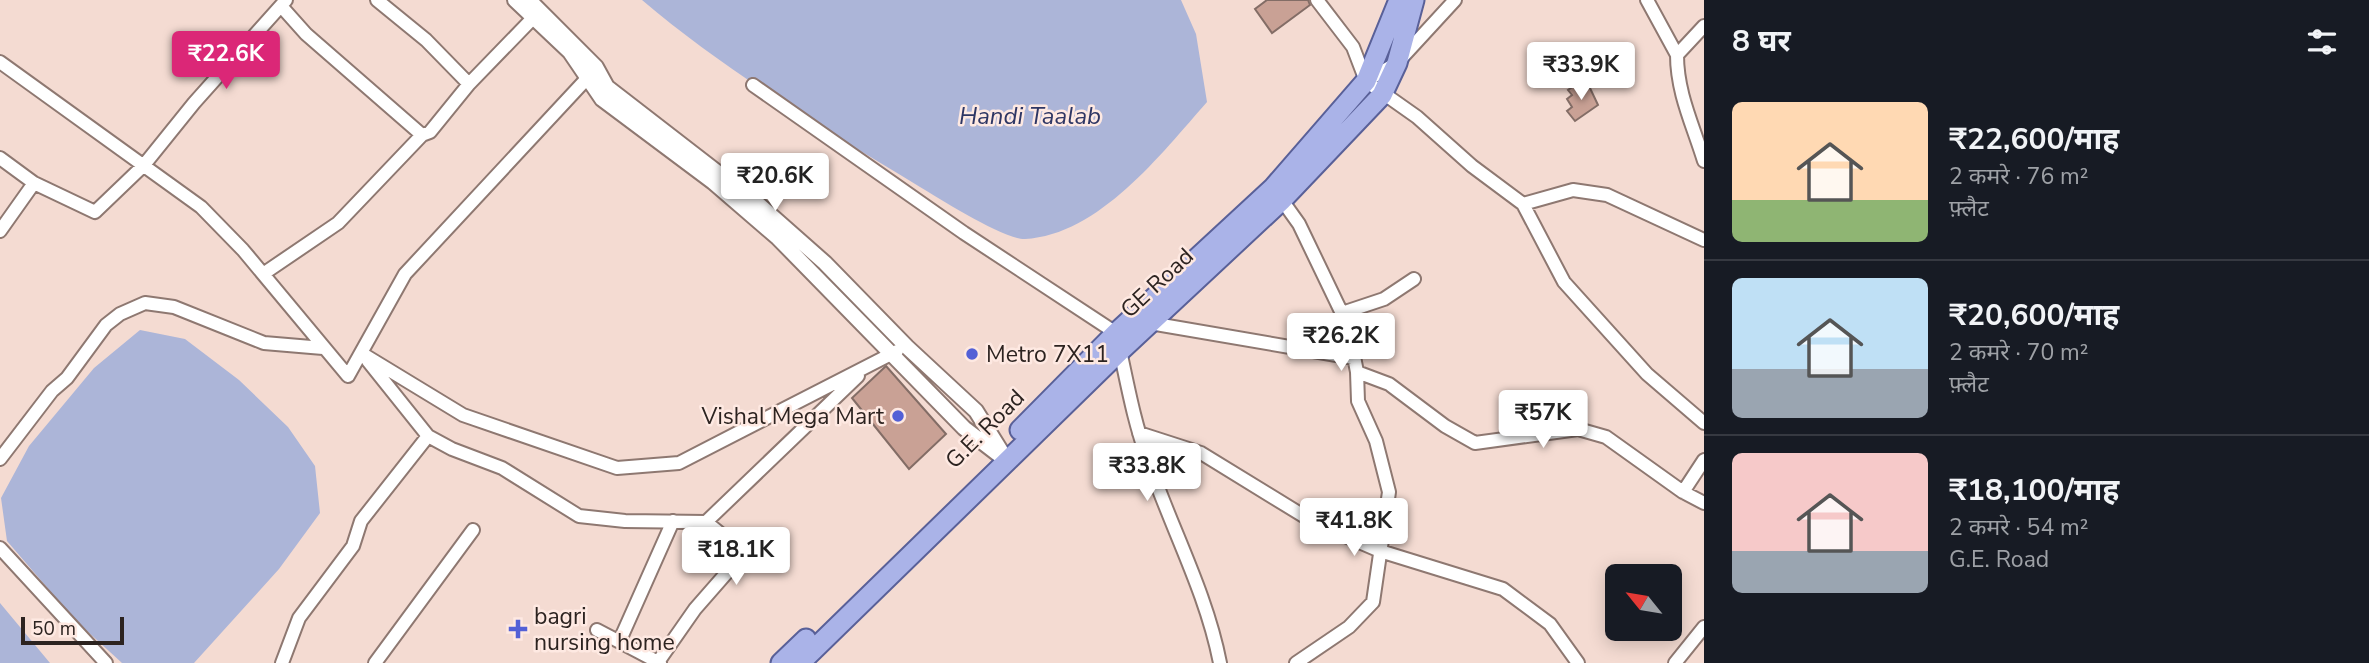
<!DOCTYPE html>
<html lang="hi">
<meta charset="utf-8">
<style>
body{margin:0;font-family:"Nunito Sans","Noto Sans Devanagari",sans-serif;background:#242831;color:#f1f3f6;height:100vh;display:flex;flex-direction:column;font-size:26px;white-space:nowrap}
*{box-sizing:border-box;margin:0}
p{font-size:23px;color:#9ea1a6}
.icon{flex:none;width:38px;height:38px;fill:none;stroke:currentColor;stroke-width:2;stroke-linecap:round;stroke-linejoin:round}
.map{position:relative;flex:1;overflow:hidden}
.panel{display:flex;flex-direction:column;background:#171b24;width:665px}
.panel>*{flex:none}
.needle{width:46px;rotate:300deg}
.tools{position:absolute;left:1605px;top:564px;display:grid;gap:14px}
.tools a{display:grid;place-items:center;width:77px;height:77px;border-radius:10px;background:#171b24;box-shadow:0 4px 18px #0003;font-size:35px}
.scale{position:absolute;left:21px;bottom:18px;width:103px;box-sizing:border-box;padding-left:7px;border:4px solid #2c2320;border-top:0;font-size:19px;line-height:24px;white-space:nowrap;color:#2c2320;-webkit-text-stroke:5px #fee9e2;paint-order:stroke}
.price{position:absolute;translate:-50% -60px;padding:0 16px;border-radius:7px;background:#fff;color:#222;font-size:23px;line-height:46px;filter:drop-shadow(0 2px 4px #0008)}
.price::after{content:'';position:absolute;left:50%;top:42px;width:21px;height:16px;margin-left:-10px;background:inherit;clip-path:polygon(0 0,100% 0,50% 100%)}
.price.selected{background:#db2777;color:#fff}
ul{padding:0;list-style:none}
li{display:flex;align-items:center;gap:21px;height:175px;padding:0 28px}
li+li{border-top:2px solid #363941}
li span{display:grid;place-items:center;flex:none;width:196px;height:140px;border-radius:10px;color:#555}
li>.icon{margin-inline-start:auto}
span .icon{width:84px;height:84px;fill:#fffc;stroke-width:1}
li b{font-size:30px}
h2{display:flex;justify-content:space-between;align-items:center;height:84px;padding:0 28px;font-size:30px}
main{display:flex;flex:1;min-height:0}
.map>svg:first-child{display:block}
.water{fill:#acb5d8}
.building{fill:#c9a195;stroke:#836d66;stroke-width:2}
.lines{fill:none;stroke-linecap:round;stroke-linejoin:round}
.minor-casing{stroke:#8e7871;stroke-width:16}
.tertiary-casing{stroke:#8e7871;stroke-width:18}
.primary-casing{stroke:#596098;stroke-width:23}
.minor{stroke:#fff;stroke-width:12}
.tertiary{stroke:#fff;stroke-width:14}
.primary{stroke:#aab3e8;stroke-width:19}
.poi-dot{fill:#5360d6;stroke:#fee9e2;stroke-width:2.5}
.labels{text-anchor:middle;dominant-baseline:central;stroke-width:5;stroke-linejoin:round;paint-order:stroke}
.street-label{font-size:23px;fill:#2c2320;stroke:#fee9e2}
.poi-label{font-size:23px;fill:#2c2320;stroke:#fee9e2;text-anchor:start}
.water-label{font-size:24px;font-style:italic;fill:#2e3664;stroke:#fee9e2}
</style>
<main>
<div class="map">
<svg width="1704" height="663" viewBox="0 0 1704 663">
<rect width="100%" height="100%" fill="#f4dbd2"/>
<path class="water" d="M642 0H1181L1196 34 1207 102C1161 154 1099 235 1025 239 1005 240 940 199 920 187 824 129 728 73 642 0Z
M140 330 185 339 239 380 288 427 315 466 320 513 279 569 194 663H122L75 620 7 541 1 498 29 446 94 368Z
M0 603 50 663H0Z"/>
<path class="building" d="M1267 0H1308L1310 5 1272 33 1255 9Z
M1578 83 1583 90 1589 86 1598 105 1575 121 1567 111 1572 107 1567 99 1572 95 1568 90Z
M886 366 946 434 909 469 852 398Z"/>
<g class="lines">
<defs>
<path id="minor" d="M377 0 426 40 469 84
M1317 0 1353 47 1366 81 1417 117 1472 166 1523 204 1564 282 1647 374 1704 423
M1647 0 1677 55
M281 6 306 34 422 135
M1704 26 1677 55C1677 93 1693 125 1704 161
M0 62 201 207 243 250 348 376 405 274 592 73
M1366 81 1397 63 1455 0
M753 85 964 233 1116 333C1126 375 1132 416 1147 457 1170 526 1206 591 1220 663
M0 158 34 183 0 231
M34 183 95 212 144 165 194 103 286 0
M1279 196 1299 224 1348 326 1357 372 1358 401 1376 441 1389 492 1373 602 1349 627 1296 663
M1523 204 1573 190 1607 195 1704 240
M263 274 338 223 422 135 430 132 469 84 533 18
M1342 313 1384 299 1414 279
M1150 323 1354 358
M361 353 463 415 617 468 679 463 897 351
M1357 372 1389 384 1445 426 1475 443 1578 429 1606 437 1683 492 1704 460
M1139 433 1201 453 1315 523 1380 551 1503 589 1550 624 1578 663
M428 436 452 449 502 468 579 516 625 521 706 522 858 376
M0 459 52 391 67 378 106 325 120 314 145 303 174 307 264 343 323 348
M1683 492 1704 503
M0 548 106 663
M597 630 660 663
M620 640 673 521
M658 662 695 609 744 553 706 522
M282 663 299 618 353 546 361 521 428 436 368 361
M375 663 473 530
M1675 663 1704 627"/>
<path id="tertiary" d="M515 0 570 52 602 99 713 182 778 238 964 428 1007 461
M529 0 596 67 607 87 757 203 825 263 907 347 976 411 1001 451"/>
<path id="primary" d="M1020 430 1116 333 1273 188 1366 81 1399 0
M781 663 806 639
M800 663 1120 351 1282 200 1382 95 1397 63 1414 0"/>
</defs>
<use href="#minor" class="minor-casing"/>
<use href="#tertiary" class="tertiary-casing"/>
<use href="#primary" class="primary-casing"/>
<use href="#minor" class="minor"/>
<use href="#tertiary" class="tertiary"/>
<use href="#primary" class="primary"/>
</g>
<g class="poi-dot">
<circle cx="972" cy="354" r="7"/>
<circle cx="898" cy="416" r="7"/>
<path d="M514.5 618.5h7v7h7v7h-7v7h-7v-7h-7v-7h7z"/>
</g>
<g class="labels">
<g class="street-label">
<text transform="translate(1157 283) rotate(-43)">GE Road</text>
<text transform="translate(985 429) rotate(-45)">G.E. Road</text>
</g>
<g class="poi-label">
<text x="986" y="354">Metro 7X11</text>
<text x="884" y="416" text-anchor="end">Vishal Mega Mart</text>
<text x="534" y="616">bagri<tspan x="534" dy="26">nursing home</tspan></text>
</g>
<g class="water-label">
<text x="1030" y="116">Handi Taalab</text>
</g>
</g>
</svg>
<div class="tools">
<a><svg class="needle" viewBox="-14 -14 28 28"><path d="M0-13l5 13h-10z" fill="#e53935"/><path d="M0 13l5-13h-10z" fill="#9ea1a6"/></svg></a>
</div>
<div class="scale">50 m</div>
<b class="price selected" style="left:226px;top:91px">₹22.6K</b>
<b class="price" style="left:1581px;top:102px">₹33.9K</b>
<b class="price" style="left:775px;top:213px">₹20.6K</b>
<b class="price" style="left:1341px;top:373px">₹26.2K</b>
<b class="price" style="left:1543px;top:450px">₹57K</b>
<b class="price" style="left:1147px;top:503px">₹33.8K</b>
<b class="price" style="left:1354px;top:558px">₹41.8K</b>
<b class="price" style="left:736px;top:587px">₹18.1K</b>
</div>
<section class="panel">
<h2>8 घर<svg class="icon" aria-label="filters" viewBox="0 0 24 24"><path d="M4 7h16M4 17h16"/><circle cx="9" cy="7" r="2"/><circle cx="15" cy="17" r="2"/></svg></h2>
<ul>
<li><span style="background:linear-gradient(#ffd9b3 70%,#8fb573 0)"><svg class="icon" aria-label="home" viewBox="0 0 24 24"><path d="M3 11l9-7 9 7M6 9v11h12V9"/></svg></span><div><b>₹22,600/माह</b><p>2 कमरे · 76 m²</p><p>फ़्लैट</p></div></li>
<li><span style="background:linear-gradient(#bfe0f5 65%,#9aa5b1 0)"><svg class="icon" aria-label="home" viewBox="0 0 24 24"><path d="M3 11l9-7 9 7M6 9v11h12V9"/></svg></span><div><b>₹20,600/माह</b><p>2 कमरे · 70 m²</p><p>फ़्लैट</p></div></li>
<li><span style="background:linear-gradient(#f6c9c9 70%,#9aa5b1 0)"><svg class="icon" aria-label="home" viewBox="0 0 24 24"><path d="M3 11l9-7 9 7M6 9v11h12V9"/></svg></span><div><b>₹18,100/माह</b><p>2 कमरे · 54 m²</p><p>G.E. Road</p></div></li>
</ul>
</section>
</main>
